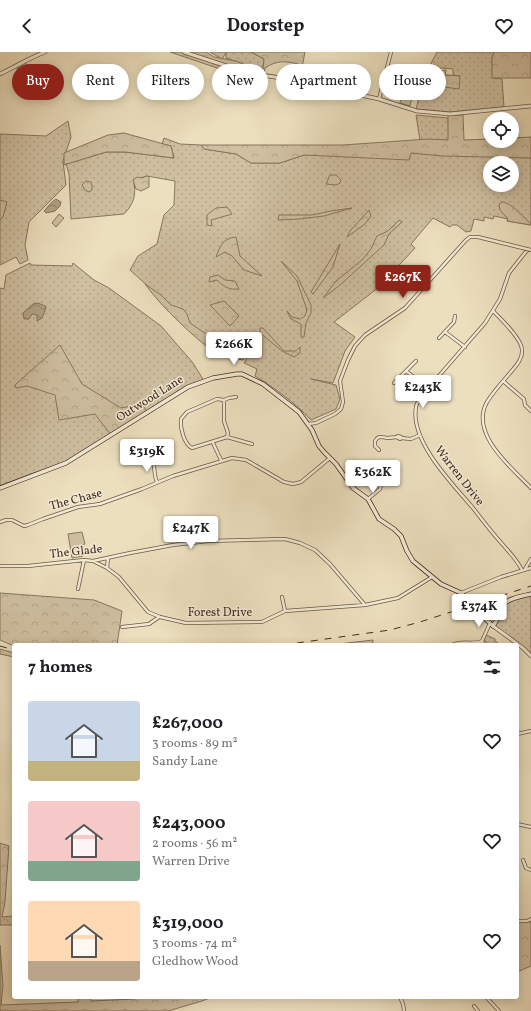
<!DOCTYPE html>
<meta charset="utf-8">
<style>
body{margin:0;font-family:Vollkorn,serif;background:#f6f6f6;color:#202124;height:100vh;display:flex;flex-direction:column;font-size:15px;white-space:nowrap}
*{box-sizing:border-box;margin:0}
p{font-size:13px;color:#757577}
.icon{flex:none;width:22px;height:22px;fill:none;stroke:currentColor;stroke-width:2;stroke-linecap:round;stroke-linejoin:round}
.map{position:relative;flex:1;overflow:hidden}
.details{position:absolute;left:12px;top:591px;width:507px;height:356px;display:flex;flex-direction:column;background:#fff;border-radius:4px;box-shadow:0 2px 10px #0003}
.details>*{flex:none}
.guide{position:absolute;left:12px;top:12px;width:507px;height:36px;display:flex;gap:8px}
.buttons{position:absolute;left:483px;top:60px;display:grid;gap:8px}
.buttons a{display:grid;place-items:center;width:36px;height:36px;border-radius:50%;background:#fff;box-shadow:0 2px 10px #0003;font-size:20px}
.price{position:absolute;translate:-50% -34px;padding:0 9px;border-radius:4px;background:#fff;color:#222;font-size:13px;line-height:26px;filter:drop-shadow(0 1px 2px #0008)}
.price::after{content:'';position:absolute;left:50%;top:24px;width:12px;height:9px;margin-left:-6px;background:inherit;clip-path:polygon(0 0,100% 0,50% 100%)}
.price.active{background:#8f2418;color:#fff}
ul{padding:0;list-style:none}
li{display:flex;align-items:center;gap:12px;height:100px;padding:0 16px}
li span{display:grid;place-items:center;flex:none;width:112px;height:80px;border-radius:4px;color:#555}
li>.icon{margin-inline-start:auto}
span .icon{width:48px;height:48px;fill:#fffc;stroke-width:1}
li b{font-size:17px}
h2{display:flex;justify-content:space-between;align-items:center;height:48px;padding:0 16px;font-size:17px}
.pill{padding:0 14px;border-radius:18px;background:#fff;box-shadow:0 2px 10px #0003;font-size:14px;line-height:36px}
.pill.active{background:#8f2418;color:#fff}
header{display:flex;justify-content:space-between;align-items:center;height:52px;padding:0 16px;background:#fff;font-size:18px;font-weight:700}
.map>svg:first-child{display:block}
.grass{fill:url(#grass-dots);stroke:#88765f;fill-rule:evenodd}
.forest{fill:url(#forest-crowns);stroke:#88765f}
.pitch{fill:#cfc0a2;stroke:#88765f}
.water{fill:url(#water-waves);stroke:#85725c}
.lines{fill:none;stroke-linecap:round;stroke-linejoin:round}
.minor-casing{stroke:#6c5844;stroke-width:4}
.tertiary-casing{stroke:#6c5844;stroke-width:4.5}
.secondary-casing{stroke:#412b1c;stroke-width:5}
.minor{stroke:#f3ead5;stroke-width:2.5}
.tertiary{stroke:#f3ead5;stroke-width:3}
.secondary{stroke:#f3ead5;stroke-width:3.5}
.rail{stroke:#412b1c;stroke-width:1;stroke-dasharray:7 7;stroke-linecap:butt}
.secondary-bridge-casing{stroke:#412b1c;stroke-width:5;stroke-linecap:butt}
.secondary-bridge{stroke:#f3ead5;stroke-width:3.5}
.labels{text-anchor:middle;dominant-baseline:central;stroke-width:3;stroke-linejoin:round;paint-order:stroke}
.street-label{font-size:12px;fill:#412b1c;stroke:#f3ead5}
</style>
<header><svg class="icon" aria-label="back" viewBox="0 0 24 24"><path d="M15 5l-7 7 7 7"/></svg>Doorstep<svg class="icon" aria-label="heart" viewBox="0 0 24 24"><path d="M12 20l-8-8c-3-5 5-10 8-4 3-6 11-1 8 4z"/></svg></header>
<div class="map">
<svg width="531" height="959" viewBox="0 0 531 959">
<defs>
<pattern id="grass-dots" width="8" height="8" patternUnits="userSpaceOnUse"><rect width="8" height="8" fill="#cfc0a2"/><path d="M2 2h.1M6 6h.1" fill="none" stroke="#b3a58b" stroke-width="1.8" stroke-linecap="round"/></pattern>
<pattern id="forest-crowns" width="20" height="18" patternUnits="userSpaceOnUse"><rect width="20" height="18" fill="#cfc0a2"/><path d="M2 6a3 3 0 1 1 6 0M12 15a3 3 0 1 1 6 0" fill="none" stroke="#b3a58b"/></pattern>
<pattern id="water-waves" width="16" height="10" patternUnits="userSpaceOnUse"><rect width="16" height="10" fill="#b2a287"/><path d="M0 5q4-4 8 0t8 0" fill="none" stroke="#92846e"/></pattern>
</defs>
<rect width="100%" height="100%" fill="#ecdfbe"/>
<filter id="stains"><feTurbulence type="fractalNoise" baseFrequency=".005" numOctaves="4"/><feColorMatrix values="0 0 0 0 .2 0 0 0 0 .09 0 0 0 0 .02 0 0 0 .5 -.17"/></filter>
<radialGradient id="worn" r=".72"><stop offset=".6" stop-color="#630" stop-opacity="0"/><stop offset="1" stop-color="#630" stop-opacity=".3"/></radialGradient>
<path class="grass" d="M225 0H251L264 7 263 17 253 16 226 6V1Z
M437 0H494L492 6 493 26 502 27 504 55 451 60 416 57 426 21 446 18 445 23 460 24 453 23V17L443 16 427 19Z
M25 10 31 25 34 26 46 23 27 34 17 16Z
M409 17 423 21 419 35 415 34 412 45 402 41Z
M416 63 448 66 449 88H420Z
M68 69 71 85 63 109 66 133 29 170 25 193 28 208 20 212 16 205 0 213V82L46 84Z
M164 86 180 92 201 93 204 97 236 102 251 111H280L304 103 393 98 531 106V173L507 169 508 167 494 164 493 167 484 165V169L474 167 471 179 466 180 457 173H452L450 175 433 166 411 192 415 196 390 223 383 232 334 270 355 285 345 299 333 331 311 327 336 333 340 347 336 357 311 368C295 351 275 336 255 324L257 317 244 311 255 292 252 290 243 308 235 306 201 282 130 218 138 204 157 192 164 163 174 153 175 129 147 124 133 128C137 141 134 152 124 162L71 167 69 122 66 112 106 100H125L174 106 171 94 162 92ZM490 111H512V133H490Z
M30 211 31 213 72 214 73 211 94 228 109 236 161 274 193 311 204 329 193 332 66 411 31 422 0 434V236L4 237 6 223Z
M531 542V604L493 574 506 550Z
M486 583 495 587V589L498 591 496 593H489L484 588Z"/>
<path class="forest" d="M170 0H206L214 5 236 9 253 16 263 17 264 7 251 0H305L301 21 298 12C285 9 277 8 265 16L264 22 247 19 223 18Z
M494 0H531V26H492V6Z
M445 23 460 24 459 37 444 35Z
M448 63H463L464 88 490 87V89H512V86L531 85V106L442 104 411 101 409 108 304 103 280 111H251L236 102 204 97 201 93H343L428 87 448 88Z
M124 81 171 94 174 106 125 100H106L64 113V101L108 83Z
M330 123H336L341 128 340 131 336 133 326 132Z
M147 124 149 125V135L141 139 136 137 133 128 137 125 142 126Z
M86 129 91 130 92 134V138L89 140 85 138 82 133Z
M0 148 7 150 3 165 0 168Z
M501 150C510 149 524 166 531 172V173L507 169 508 167 500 158 499 153Z
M227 155 232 162 211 168 212 174 207 173V163L216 156Z
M352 156 324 164 299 167 278 168 279 163H312L331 159Z
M369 158 371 164 365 172 347 185 350 179Z
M399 168 402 170 389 182 384 193 340 233 323 246 336 229 362 208 371 197 377 184 388 179Z
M236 185 240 204 262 224 244 218 232 204 225 200 216 205C220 194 223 186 236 185Z
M340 192 333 215 313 242 311 240Z
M281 209 297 224 311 253V261L306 271 304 285H301V272L291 267 287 259 292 265 300 267 305 264 307 258 297 229Z
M218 223 225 228 235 229 239 237C229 238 224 235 217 228L209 230 210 225Z
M145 232 161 243 171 253 183 257 187 262 190 271 212 286 245 305 243 308 235 306 228 300 217 303C192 283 164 258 145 232Z
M224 249 239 264 230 274 210 253Z
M260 276H263L284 299H296L300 295V301L294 305 282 299 260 281Z
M60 293 82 332 121 356 142 352 147 360 111 383 95 362 59 368 55 343 27 334 16 336 15 333Z
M0 541 94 548 122 559 117 593 14 594 0 588Z
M373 588V593H330Z
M0 597 14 601V605L0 602Z
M0 791 9 794 5 850 2 865 14 864V873H0Z
M517 870H531V914L517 920Z
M0 893 3 934 1 953 78 950V945H90L91 949 133 947 147 945H212L202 949 168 959H0Z"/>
<path class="pitch" d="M210 0H225L226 1 222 7Z
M402 41 412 45 410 54 400 51Z
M59 162 64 166 56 175 52 171Z
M82 480 85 492 81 493 83 504 72 506 68 482Z"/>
<path class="water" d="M56 147 61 150 60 154 55 159 46 161 44 159C48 155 51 150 56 147Z
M38 251 45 254 46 256 42 266 37 269V263L32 262 29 267H24L23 261 33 252Z"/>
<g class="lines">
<defs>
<path id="minor" d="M379 47 391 0
M493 259C501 267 522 287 522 298 523 307 515 315 510 321 502 330 493 340 487 350 469 382 512 416 531 436
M445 280 465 295
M439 286 454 270 455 264
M406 319 428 336
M503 329 524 347 525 353 531 359
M394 331 416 309
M236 345 229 346 224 348 217 347 187 360 181 367C180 376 184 392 192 396L227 385 252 392
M224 348V369L228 381 227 385
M308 372 316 371 335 362 341 357 343 350 340 329 348 308 355 294 365 283 405 256 466 188 470 185H478L531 198
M398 384 401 385 400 387 398 386Z
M401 386 411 387 420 383
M213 391 221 408
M379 398 375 394V389C379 383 381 385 387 386 391 386 394 385 398 385
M151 405 153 395 150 392 146 391 144 393 143 399 146 404 151 405C156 413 153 422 157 430
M368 447 380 437 383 423 390 419
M0 470 6 468H12L24 474 28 473 43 467 78 455 100 452 111 448 142 437 173 424 232 406 246 408 284 430 293 432 301 430 330 406
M93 509 107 516 119 525 148 560 160 565 186 571 262 570 285 559 365 553 398 546 432 525
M0 514H28L84 508 93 509 130 501 173 493 208 489 285 487 300 491 315 498 330 512 365 553
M107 516 108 506
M525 517 531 507
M522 518C517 508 511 502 504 494 493 482 483 469 473 456 453 432 410 390 416 355 417 350 420 346 423 342L485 271 500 247 509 221 528 197
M78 537 84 508
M461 541 501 525 531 516
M282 545 285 559
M122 575 149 572 159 565
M452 593C462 588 472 593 482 589
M484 593 482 589 490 571
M517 682 531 679
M517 772 531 775
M523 808 526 816 531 818
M517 869H527L531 867
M400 945 403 952 404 959
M486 945 499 959
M474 954 478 959"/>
<path id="tertiary" d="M184 0 248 21 315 31 346 40 379 47 417 59 450 62 531 54
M0 22C15 15 29 6 45 0
M493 574 523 596 531 604"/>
<path id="secondary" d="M0 436 66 411 188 335 213 326 237 322H242L263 332 299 360 312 378 319 394 324 400 336 412 353 436 368 447 379 467 394 477 401 484 407 499 413 509 441 532 461 541 471 550
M476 558 493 574C500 565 499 560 503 553 508 546 523 544 531 542"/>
</defs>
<use href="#minor" class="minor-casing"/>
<use href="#tertiary" class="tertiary-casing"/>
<use href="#secondary" class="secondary-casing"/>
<use href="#minor" class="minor"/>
<use href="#tertiary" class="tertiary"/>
<use href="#secondary" class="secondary"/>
<path class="rail" d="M283 593 390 578 420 570 531 534
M0 594 14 598"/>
<defs>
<path id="secondary-bridge" d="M471 550 476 558"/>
</defs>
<use href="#secondary-bridge" class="secondary-bridge-casing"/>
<use href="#secondary-bridge" class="secondary-bridge"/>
</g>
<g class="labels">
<g class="street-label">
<text transform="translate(150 347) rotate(-32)">Outwood Lane</text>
<text transform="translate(459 424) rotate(52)">Warren Drive</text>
<text transform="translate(76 448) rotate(-15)">The Chase</text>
<text transform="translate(76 500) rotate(-6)">The Glade</text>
<text x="220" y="561">Forest Drive</text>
</g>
</g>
<rect width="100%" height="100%" filter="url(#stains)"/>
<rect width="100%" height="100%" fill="url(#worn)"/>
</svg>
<div class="buttons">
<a><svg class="icon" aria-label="locate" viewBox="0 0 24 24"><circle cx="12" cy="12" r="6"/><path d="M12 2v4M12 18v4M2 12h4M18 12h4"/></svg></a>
<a><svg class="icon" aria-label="layers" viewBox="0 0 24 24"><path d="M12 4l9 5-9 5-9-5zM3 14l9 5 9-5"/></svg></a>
</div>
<b class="price active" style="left:403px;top:247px">£267K</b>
<b class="price" style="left:234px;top:314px">£266K</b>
<b class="price" style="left:423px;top:357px">£243K</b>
<b class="price" style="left:147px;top:421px">£319K</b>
<b class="price" style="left:373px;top:442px">£362K</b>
<b class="price" style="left:191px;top:498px">£247K</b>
<b class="price" style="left:479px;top:576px">£374K</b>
<div class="guide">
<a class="pill active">Buy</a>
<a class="pill">Rent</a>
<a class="pill">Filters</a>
<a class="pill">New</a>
<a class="pill">Apartment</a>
<a class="pill">House</a>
</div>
<section class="details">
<h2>7 homes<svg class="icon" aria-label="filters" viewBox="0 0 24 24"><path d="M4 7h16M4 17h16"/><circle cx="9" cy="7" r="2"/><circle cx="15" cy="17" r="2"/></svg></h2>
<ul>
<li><span style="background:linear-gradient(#c9d6e8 75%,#c2b280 0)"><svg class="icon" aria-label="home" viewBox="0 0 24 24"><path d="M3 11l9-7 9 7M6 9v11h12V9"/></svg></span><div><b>£267,000</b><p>3 rooms · 89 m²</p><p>Sandy Lane</p></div><svg class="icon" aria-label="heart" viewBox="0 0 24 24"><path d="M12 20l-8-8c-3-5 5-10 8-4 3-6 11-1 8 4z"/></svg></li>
<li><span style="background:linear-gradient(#f6c9c9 75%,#7fa58c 0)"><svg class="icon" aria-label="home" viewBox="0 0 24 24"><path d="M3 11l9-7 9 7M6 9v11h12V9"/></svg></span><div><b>£243,000</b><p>2 rooms · 56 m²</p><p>Warren Drive</p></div><svg class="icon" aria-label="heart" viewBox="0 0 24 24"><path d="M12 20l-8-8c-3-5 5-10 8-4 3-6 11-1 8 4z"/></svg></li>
<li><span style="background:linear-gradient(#ffd9b3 75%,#b9a48a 0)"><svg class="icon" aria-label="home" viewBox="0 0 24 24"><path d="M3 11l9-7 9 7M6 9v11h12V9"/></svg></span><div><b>£319,000</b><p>3 rooms · 74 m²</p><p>Gledhow Wood</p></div><svg class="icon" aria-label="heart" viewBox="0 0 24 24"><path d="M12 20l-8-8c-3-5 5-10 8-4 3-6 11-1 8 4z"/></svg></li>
</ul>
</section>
</div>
